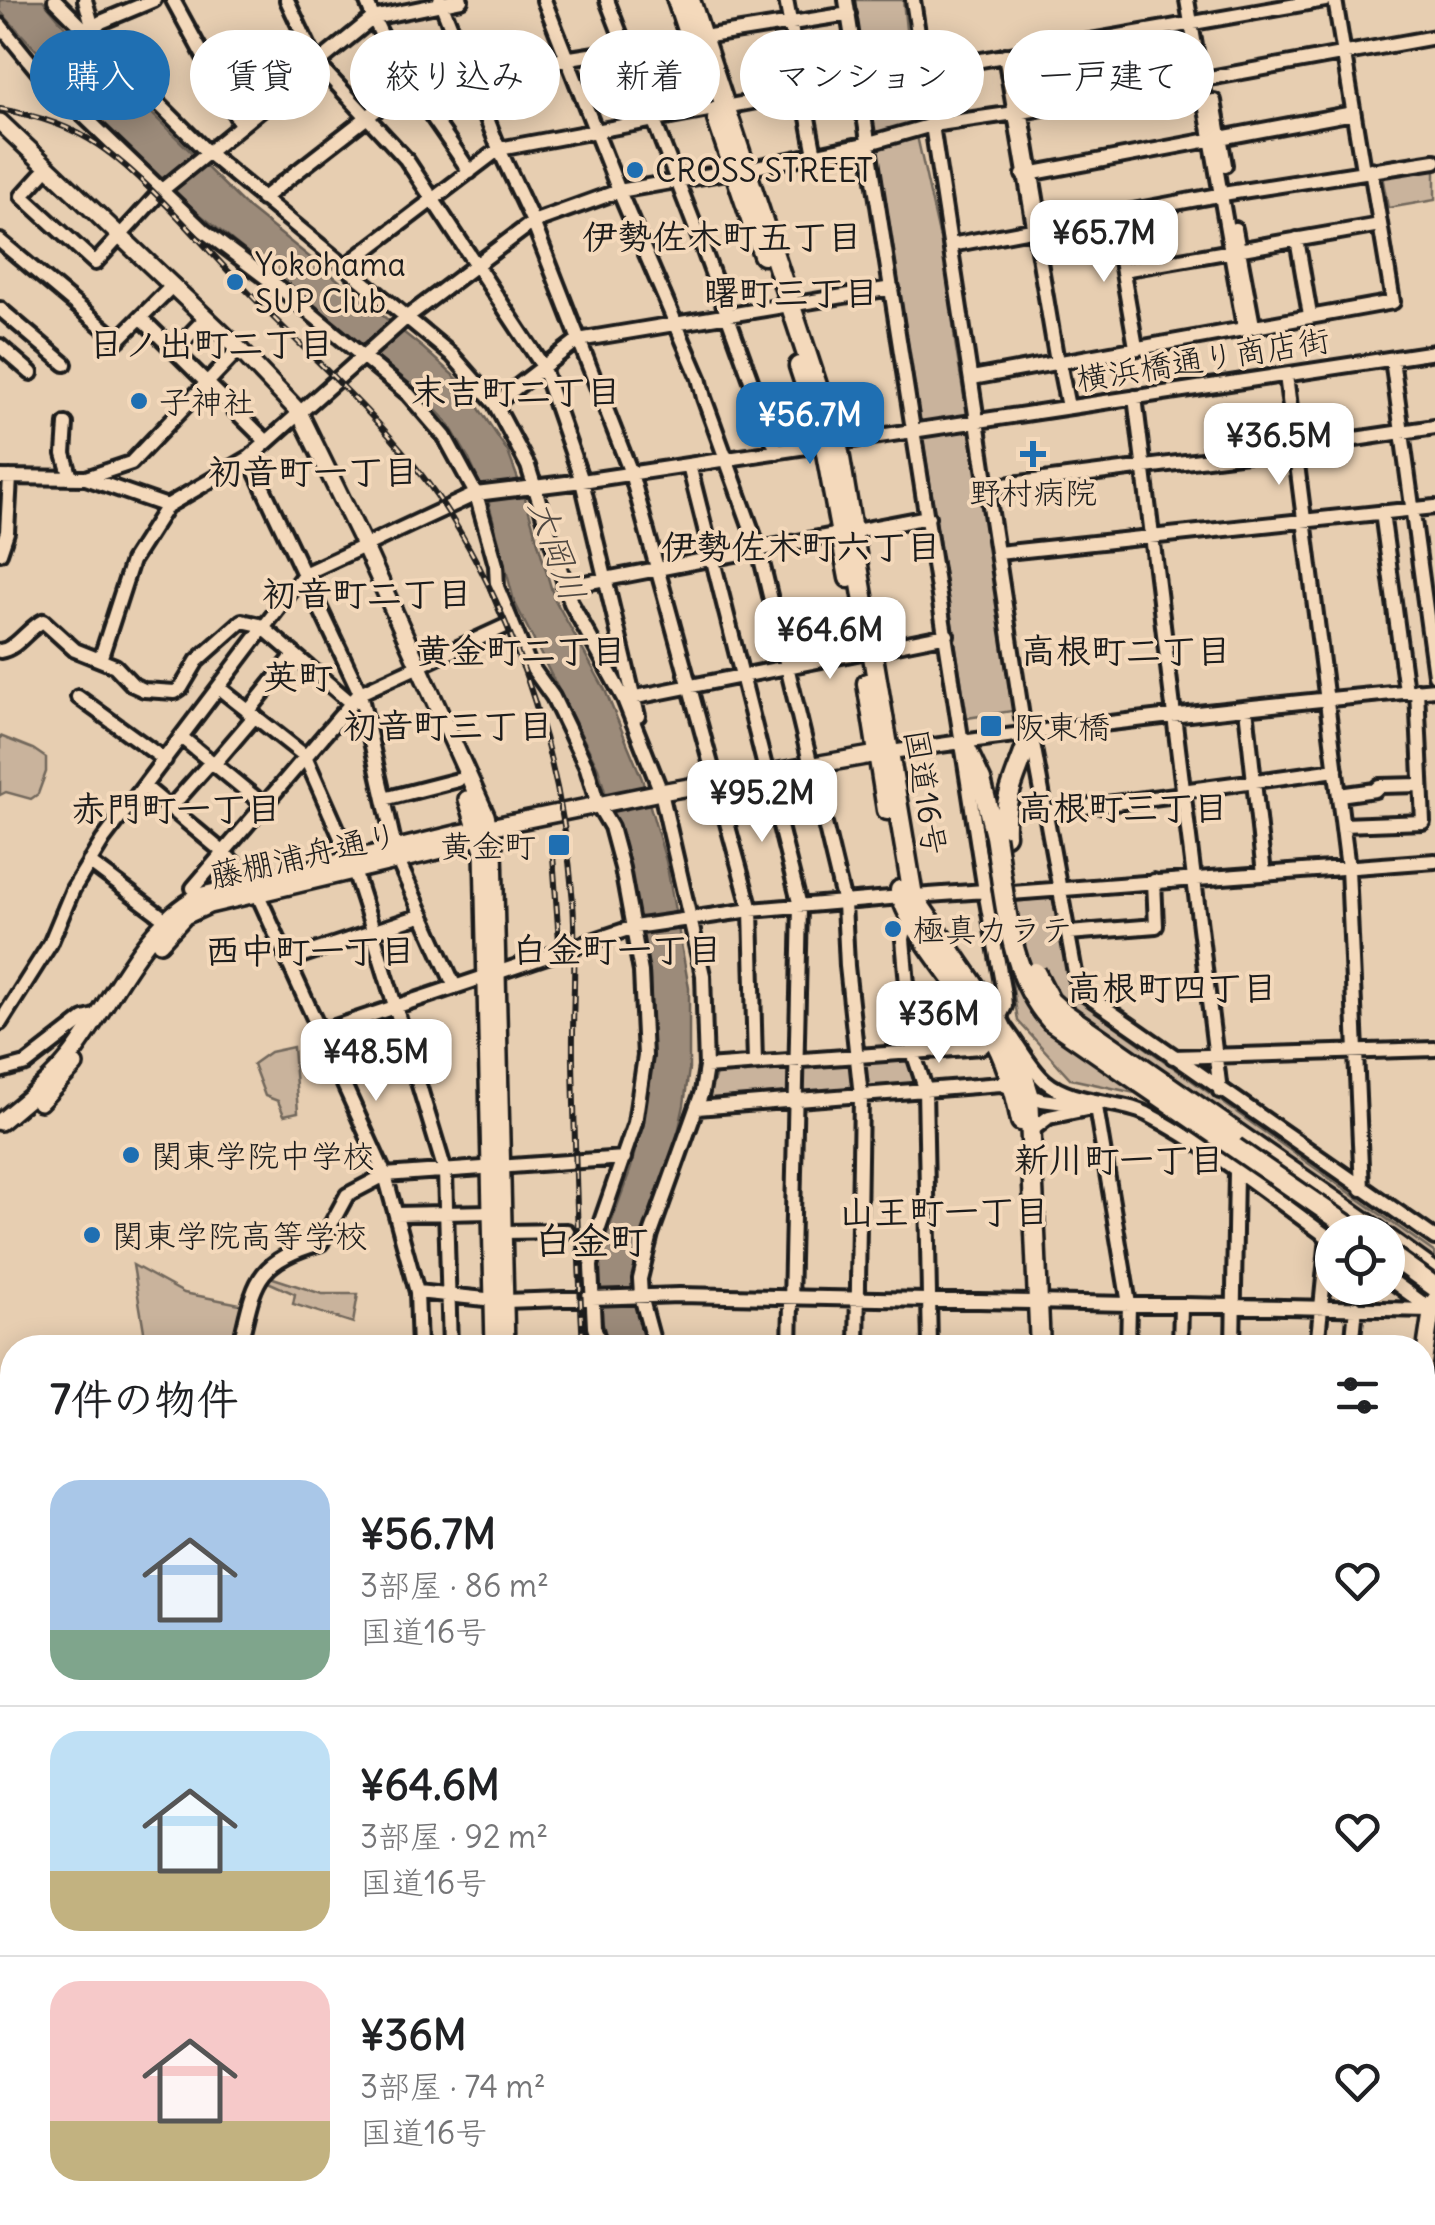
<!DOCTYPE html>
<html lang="ja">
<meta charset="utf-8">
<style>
body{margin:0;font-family:Delius,"Klee One",sans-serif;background:#f6f6f6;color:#202124;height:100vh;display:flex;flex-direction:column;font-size:38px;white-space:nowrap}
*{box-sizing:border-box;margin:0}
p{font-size:32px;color:#757577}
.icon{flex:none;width:55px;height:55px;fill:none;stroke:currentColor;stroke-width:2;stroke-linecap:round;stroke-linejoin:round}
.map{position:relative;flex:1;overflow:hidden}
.side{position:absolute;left:0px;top:1335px;width:1435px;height:890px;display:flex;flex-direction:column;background:#fff;border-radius:40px 40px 0 0;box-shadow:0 5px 25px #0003}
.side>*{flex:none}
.hud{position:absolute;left:30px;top:30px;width:1375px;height:90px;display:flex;gap:20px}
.fabs{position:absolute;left:1315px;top:1215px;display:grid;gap:20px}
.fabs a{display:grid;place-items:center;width:90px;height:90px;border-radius:50%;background:#fff;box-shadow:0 5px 25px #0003;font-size:50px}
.price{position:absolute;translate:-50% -85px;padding:0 22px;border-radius:20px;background:#fff;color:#222;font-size:32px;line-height:65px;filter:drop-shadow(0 2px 5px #0008)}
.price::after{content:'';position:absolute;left:50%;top:60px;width:30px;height:22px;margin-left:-15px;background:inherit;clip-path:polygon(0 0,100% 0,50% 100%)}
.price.active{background:#1f6fb2;color:#fff}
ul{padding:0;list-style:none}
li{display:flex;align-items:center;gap:30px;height:250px;padding:0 50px}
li+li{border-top:2px solid #e0e0e0}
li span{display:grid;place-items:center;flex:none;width:280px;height:200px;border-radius:30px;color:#555}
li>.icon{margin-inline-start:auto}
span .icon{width:120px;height:120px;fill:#fffc;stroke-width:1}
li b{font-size:42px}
h2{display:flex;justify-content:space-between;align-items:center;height:120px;padding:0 50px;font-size:42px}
.pill{padding:0 35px;border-radius:45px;background:#fff;box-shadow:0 5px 25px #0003;font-size:35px;line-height:90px}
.pill.active{background:#1f6fb2;color:#fff}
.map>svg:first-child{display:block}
.green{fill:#c9b39c;stroke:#72685c;stroke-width:2.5}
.water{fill:#9c8b7a;stroke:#695f54;stroke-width:2.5}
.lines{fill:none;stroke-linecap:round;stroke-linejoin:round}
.river{stroke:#9c8b7a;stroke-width:18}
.minor-casing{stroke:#1c1c1c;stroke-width:20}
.major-casing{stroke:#1c1c1c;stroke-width:22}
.highway-casing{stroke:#1c1c1c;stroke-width:25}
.minor{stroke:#f4d9bb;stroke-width:12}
.major{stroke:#f4d9bb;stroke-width:15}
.highway{stroke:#f4d9bb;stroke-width:18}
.rail-casing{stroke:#1c1c1c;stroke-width:6}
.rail{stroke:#f4d9bb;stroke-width:2.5;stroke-dasharray:8;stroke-linecap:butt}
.highway-bridge-casing{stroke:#1c1c1c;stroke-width:25;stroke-linecap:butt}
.highway-bridge{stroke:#f4d9bb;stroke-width:18}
.poi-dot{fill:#1f6fb2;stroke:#f4d9bb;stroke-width:4}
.labels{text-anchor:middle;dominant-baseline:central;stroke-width:8;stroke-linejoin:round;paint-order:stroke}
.poi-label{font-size:32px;fill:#1c1c1c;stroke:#f4d9bb;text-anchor:start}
.street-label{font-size:32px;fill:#1c1c1c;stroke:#f4d9bb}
.neighbourhood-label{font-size:35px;font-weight:bold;fill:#1c1c1c;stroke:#f4d9bb}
.water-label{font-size:35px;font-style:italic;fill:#4f4842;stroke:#f4d9bb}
.quarter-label{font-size:38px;font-weight:bold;fill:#1c1c1c;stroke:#f4d9bb}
</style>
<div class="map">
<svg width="1435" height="2225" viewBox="0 0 1435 2225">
<rect width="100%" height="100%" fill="#e7ceb1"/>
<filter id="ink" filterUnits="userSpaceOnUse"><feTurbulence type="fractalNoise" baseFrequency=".01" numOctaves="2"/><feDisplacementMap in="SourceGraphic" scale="20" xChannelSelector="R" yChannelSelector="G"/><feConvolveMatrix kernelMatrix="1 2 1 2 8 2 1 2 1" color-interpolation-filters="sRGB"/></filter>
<g filter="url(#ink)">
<path class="green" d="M854 0H903L917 136 948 275 955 342 1015 703 1012 711 967 718Z
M1435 166V200L1388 208 1382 175Z
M0 736 33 749 46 758V772L38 794 31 799 6 792 0 795Z
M1055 897 1077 999 1435 1253V1298L1388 1266V1232H1339L1135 1093 1071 1079 1018 1021 1000 904Z
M293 1047 298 1112 284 1115 278 1101 265 1096 253 1064 270 1052Z
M907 1059 916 1083 708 1099 716 1074Z
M133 1265 184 1293 245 1305 234 1347H175L166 1340 161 1343 144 1331Z
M270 1277 322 1294H358L353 1323 293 1304 295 1294 268 1282Z
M953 2212 1052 2213 1059 2225H935Z"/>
<path class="water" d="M0 0H43L71 34 247 207 423 348 463 384 508 452 526 501 554 598 605 690 642 779 666 861 689 988V1069L684 1105 673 1156 638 1257 634 1288 651 1347H609L598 1305 601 1251 631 1168 647 1097 653 1058 650 974 631 879 598 768 514 601 489 504 468 457 448 423 414 387 197 212 100 119 0 11Z"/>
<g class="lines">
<path class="river" d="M1422 1754 1435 1732"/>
<defs>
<path id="minor" d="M55 0 207 152 452 355 495 404 528 466 571 603 624 699 661 792 703 975 706 1067 702 1092 651 1234 640 1279 641 1296 655 1348
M85 0 91 21 90 33
M173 0 241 125
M287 0 316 62 406 159 542 365 582 481 638 716
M366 0C389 61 434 117 470 172
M440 0 499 149 533 222 631 473 751 910 755 1063
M544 0 619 191 699 378 704 398 759 550 844 903 847 966 861 1096 857 1348
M607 0 699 237 777 452
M786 0 815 155
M846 0 985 891 1004 994 1005 1006 998 1020C1016 1038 1026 1064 1045 1081 1073 1105 1116 1099 1147 1114 1213 1148 1272 1197 1332 1240
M913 0 1022 717 1031 732 1078 989 1435 1238
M1187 0 1244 327
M1335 0 1363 170
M0 25 40 74 204 231 285 292 408 394 445 437 476 494 496 565 497 587 528 662 553 697 587 768 598 805 611 827 622 868 641 972 645 1056 635 1123 597 1233 591 1266 594 1327 601 1348
M90 33 101 22 154 0
M1005 55 1057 362
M924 70 1325 0
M1017 86 1037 204
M1214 101 1225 165
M42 174 22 196 95 263 162 190 373 18 461 0
M1023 175 1353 113
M262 199 411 83 849 14
M1113 215 1136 347
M1235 229 1253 325
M1297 239 1310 315
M0 241 118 340 173 285
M951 245 1229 193 1435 161
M344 267 499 149 859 82
M1123 270 1380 225
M0 309 65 364
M141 318 267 442
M0 346 31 373
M174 351 200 324
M1392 359 1435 675
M1059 362 1068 407
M972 378 1393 302 1371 169
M1135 397 1220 1091
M495 404 578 340 892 288
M66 424 64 454 71 478
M249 458 360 693 398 861 455 987
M689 465 800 906 790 1348
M0 477 86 478 131 463 239 349
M86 478 167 506 249 458 407 317 533 222 619 191 756 167 869 143 932 125 1022 112 1435 37
M988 487 1295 448 1286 375
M1382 512 1406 691
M0 553 7 532 10 477
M998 553 1435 507
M564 587 928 517
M0 651C17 649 27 629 43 621L75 650 100 660 132 561 167 506
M100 660 115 666 133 685 144 690 175 692 181 688 197 661 242 621 260 625 351 703
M219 688 305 756 350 858 374 933
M78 697 165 760
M626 699 947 635
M1246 708 1264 874
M248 712 294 655
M181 737 264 805
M884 753C1067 726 1251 706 1435 689
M214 764 254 717
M144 786 224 853 244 873 259 897 385 1175 417 1292 419 1348
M1182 791 1336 770
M1339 795 1375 790 1379 786 1421 785
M384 799 458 780
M170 808 211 762
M1046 812 1183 794
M1343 825 1423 822 1417 690
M89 862 165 919
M193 888 360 693 512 623
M914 922 905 929 903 939 913 1052 925 1088 930 1348
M373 933 445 1171 450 1348
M1069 933 1156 926 1154 881
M288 960 423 915
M0 1023 50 944 73 889 103 840 304 574 476 494 582 481 1435 352
M320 1032 634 927 751 910 901 897 985 891 998 894 1435 861
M1173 1057 1435 1049
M706 1067 982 1047 993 1036
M0 1071 26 1064 84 1019 98 1015
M697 1108 1001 1084 1042 1100 1095 1107
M1032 1130 1049 1117 1096 1107 1129 1304 1128 1348
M1362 1189 1348 868 1295 448 1435 427
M396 1214 491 1212
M503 1232 567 1231
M1388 1278 1429 1308
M417 1292 505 1301 679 1295 1432 1310
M152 1348 166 1343
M239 1348C255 1286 251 1262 321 1243L347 1195 385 1175 624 1158
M1180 1348 1181 1305
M1233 1348 1236 1172
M1317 1348 1328 1237
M1352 1348 1356 1307
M0 1393 12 1390
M0 1409 12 1450
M1422 1485H1435
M0 1571 12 1555
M0 1605 12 1614
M0 1646 12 1645
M1422 1774 1435 1753
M1422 1804 1435 1809
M0 1805 1 1804
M0 1851 12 1854
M1422 1900 1435 1905
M1422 1912 1435 1928
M1422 2050H1435
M0 2133 12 2127
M1422 2155 1435 2157
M117 2212 131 2225
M184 2212 202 2225
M277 2212 278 2225
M614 2212 617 2225
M814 2212 826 2225
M1060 2212 1067 2225
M1198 2212 1204 2225
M1248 2212 1254 2225
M1305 2212 1310 2225
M87 2225 96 2212
M1132 2225 1157 2212"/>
<path id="major" d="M0 122 239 349 299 412 364 545 486 815 494 848 506 1348
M467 799 483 850 494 1348
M160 943 185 916 209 905 463 845 478 830
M40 1102 75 1065
M0 1122C24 1102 49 1083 69 1058 110 1007 140 927 199 896L460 833 661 792 877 754
M1422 1373 1435 1287
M663 2212 665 2225
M1135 2212 1142 2225"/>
<path id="highway" d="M677 0 699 66
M690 0 839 452 913 896 998 1020 1020 1065 1029 1094 1040 1348
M717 119 763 255
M799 366 824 442 849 578
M867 683 887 810
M963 742 981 780 995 836
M1005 835C1003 792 1020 771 1031 732
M900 890C906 928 970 996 991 1034 1007 1061 1015 1091 1021 1121
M1235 1132 1379 1232
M1388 1239 1435 1273
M1422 1668 1435 1669
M1422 1716 1435 1694
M866 2225 884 2212
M891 2225 909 2212
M916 2225 930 2212"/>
</defs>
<use href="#minor" class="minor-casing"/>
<use href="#major" class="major-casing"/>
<use href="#highway" class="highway-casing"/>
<use href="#minor" class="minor"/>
<use href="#major" class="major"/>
<use href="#highway" class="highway"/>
<defs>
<path id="rail" d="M0 109C34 115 69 125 98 145 149 179 205 248 249 293 318 364 398 432 451 517 522 632 563 768 573 902 577 955 572 1008 573 1061 575 1156 578 1252 583 1348
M552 841 560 956
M576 2225 579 2212"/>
</defs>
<use href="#rail" class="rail-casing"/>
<use href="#rail" class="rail"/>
<defs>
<path id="highway-bridge" d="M995 836C1005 897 1008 974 1051 1021L1357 1232
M1035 972 1050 1001 1061 1011 1235 1132
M1388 1253 1435 1287
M851 2225 867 2212"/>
</defs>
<use href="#highway-bridge" class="highway-bridge-casing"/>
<use href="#highway-bridge" class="highway-bridge"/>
</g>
</g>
<g class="poi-dot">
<circle cx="635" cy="170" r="10"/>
<circle cx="235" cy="282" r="10"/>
<circle cx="139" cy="401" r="10"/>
<path d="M1028 439h10v10h10v10h-10v10h-10v-10h-10v-10h10z"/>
<rect x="979" y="714" width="24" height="24" rx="5"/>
<rect x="547" y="833" width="24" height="24" rx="5"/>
<circle cx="893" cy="929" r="10"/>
<circle cx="131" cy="1155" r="10"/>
<circle cx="92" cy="1235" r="10"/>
</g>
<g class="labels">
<g class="poi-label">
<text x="655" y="170">CROSS STREET</text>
<text x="255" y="264">Yokohama<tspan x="255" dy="37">SUP Club</tspan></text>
<text x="159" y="401">子神社</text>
<text x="1033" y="492" text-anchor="middle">野村病院</text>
<text x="1014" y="726">阪東橋</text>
<text x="536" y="845" text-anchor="end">黄金町</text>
<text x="913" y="929">極真カラテ</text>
<text x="151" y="1155">関東学院中学校</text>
<text x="112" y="1235">関東学院高等学校</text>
</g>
<g class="street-label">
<text transform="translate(1203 359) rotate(-9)">横浜橋通り商店街</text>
<text transform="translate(926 792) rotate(81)">国道16号</text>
<text transform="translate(304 855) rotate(-13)">藤棚浦舟通り</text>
</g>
<g class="neighbourhood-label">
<text x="722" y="236">伊勢佐木町五丁目</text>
<text x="791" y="292">曙町三丁目</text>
<text x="211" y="343">日ノ出町二丁目</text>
<text x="516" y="391">末吉町二丁目</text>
<text x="313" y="471">初音町一丁目</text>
<text x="801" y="546">伊勢佐木町六丁目</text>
<text x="367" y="593">初音町二丁目</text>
<text x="521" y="650">黄金町二丁目</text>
<text x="1126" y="650">高根町二丁目</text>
<text x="298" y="676">英町</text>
<text x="448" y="725">初音町三丁目</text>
<text x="1123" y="807">高根町三丁目</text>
<text x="176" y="808">赤門町一丁目</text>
<text x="617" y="949">白金町一丁目</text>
<text x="310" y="950">西中町一丁目</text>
<text x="1172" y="987">高根町四丁目</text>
<text x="1119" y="1159">新川町一丁目</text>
<text x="944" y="1211">山王町一丁目</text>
</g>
<g class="water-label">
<text transform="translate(558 550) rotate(71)">大岡川</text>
</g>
<g class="quarter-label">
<text x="591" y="1240">白金町</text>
</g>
</g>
</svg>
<div class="fabs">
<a><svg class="icon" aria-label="locate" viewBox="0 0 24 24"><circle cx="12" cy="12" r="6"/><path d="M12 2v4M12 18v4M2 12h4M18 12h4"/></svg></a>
</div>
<b class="price" style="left:1104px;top:285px">¥65.7M</b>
<b class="price active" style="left:810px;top:467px">¥56.7M</b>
<b class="price" style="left:1279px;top:488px">¥36.5M</b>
<b class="price" style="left:830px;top:682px">¥64.6M</b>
<b class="price" style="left:762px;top:845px">¥95.2M</b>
<b class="price" style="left:939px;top:1066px">¥36M</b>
<b class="price" style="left:376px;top:1104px">¥48.5M</b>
<div class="hud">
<a class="pill active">購入</a>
<a class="pill">賃貸</a>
<a class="pill">絞り込み</a>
<a class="pill">新着</a>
<a class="pill">マンション</a>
<a class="pill">一戸建て</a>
</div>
<section class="side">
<h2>7件の物件<svg class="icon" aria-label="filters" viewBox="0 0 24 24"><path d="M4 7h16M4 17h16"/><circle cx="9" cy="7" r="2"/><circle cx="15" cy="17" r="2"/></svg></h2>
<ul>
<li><span style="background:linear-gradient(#a9c7e8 75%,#7fa58c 0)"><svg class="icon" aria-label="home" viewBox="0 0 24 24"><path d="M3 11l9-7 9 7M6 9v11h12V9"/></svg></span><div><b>¥56.7M</b><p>3部屋 · 86 m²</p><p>国道16号</p></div><svg class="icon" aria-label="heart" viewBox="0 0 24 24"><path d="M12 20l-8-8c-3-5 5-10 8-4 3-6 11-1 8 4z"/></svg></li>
<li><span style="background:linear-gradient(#bfe0f5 70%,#c2b280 0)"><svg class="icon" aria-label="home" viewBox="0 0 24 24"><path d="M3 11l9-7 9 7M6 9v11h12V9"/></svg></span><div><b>¥64.6M</b><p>3部屋 · 92 m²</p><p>国道16号</p></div><svg class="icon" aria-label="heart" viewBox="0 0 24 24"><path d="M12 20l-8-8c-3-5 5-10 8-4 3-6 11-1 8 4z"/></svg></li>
<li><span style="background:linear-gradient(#f6c9c9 70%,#c2b280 0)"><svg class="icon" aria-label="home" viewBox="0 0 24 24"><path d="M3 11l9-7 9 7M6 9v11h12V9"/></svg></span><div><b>¥36M</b><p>3部屋 · 74 m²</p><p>国道16号</p></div><svg class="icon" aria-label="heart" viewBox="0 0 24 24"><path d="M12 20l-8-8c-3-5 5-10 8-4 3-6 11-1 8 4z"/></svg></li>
</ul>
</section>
</div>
